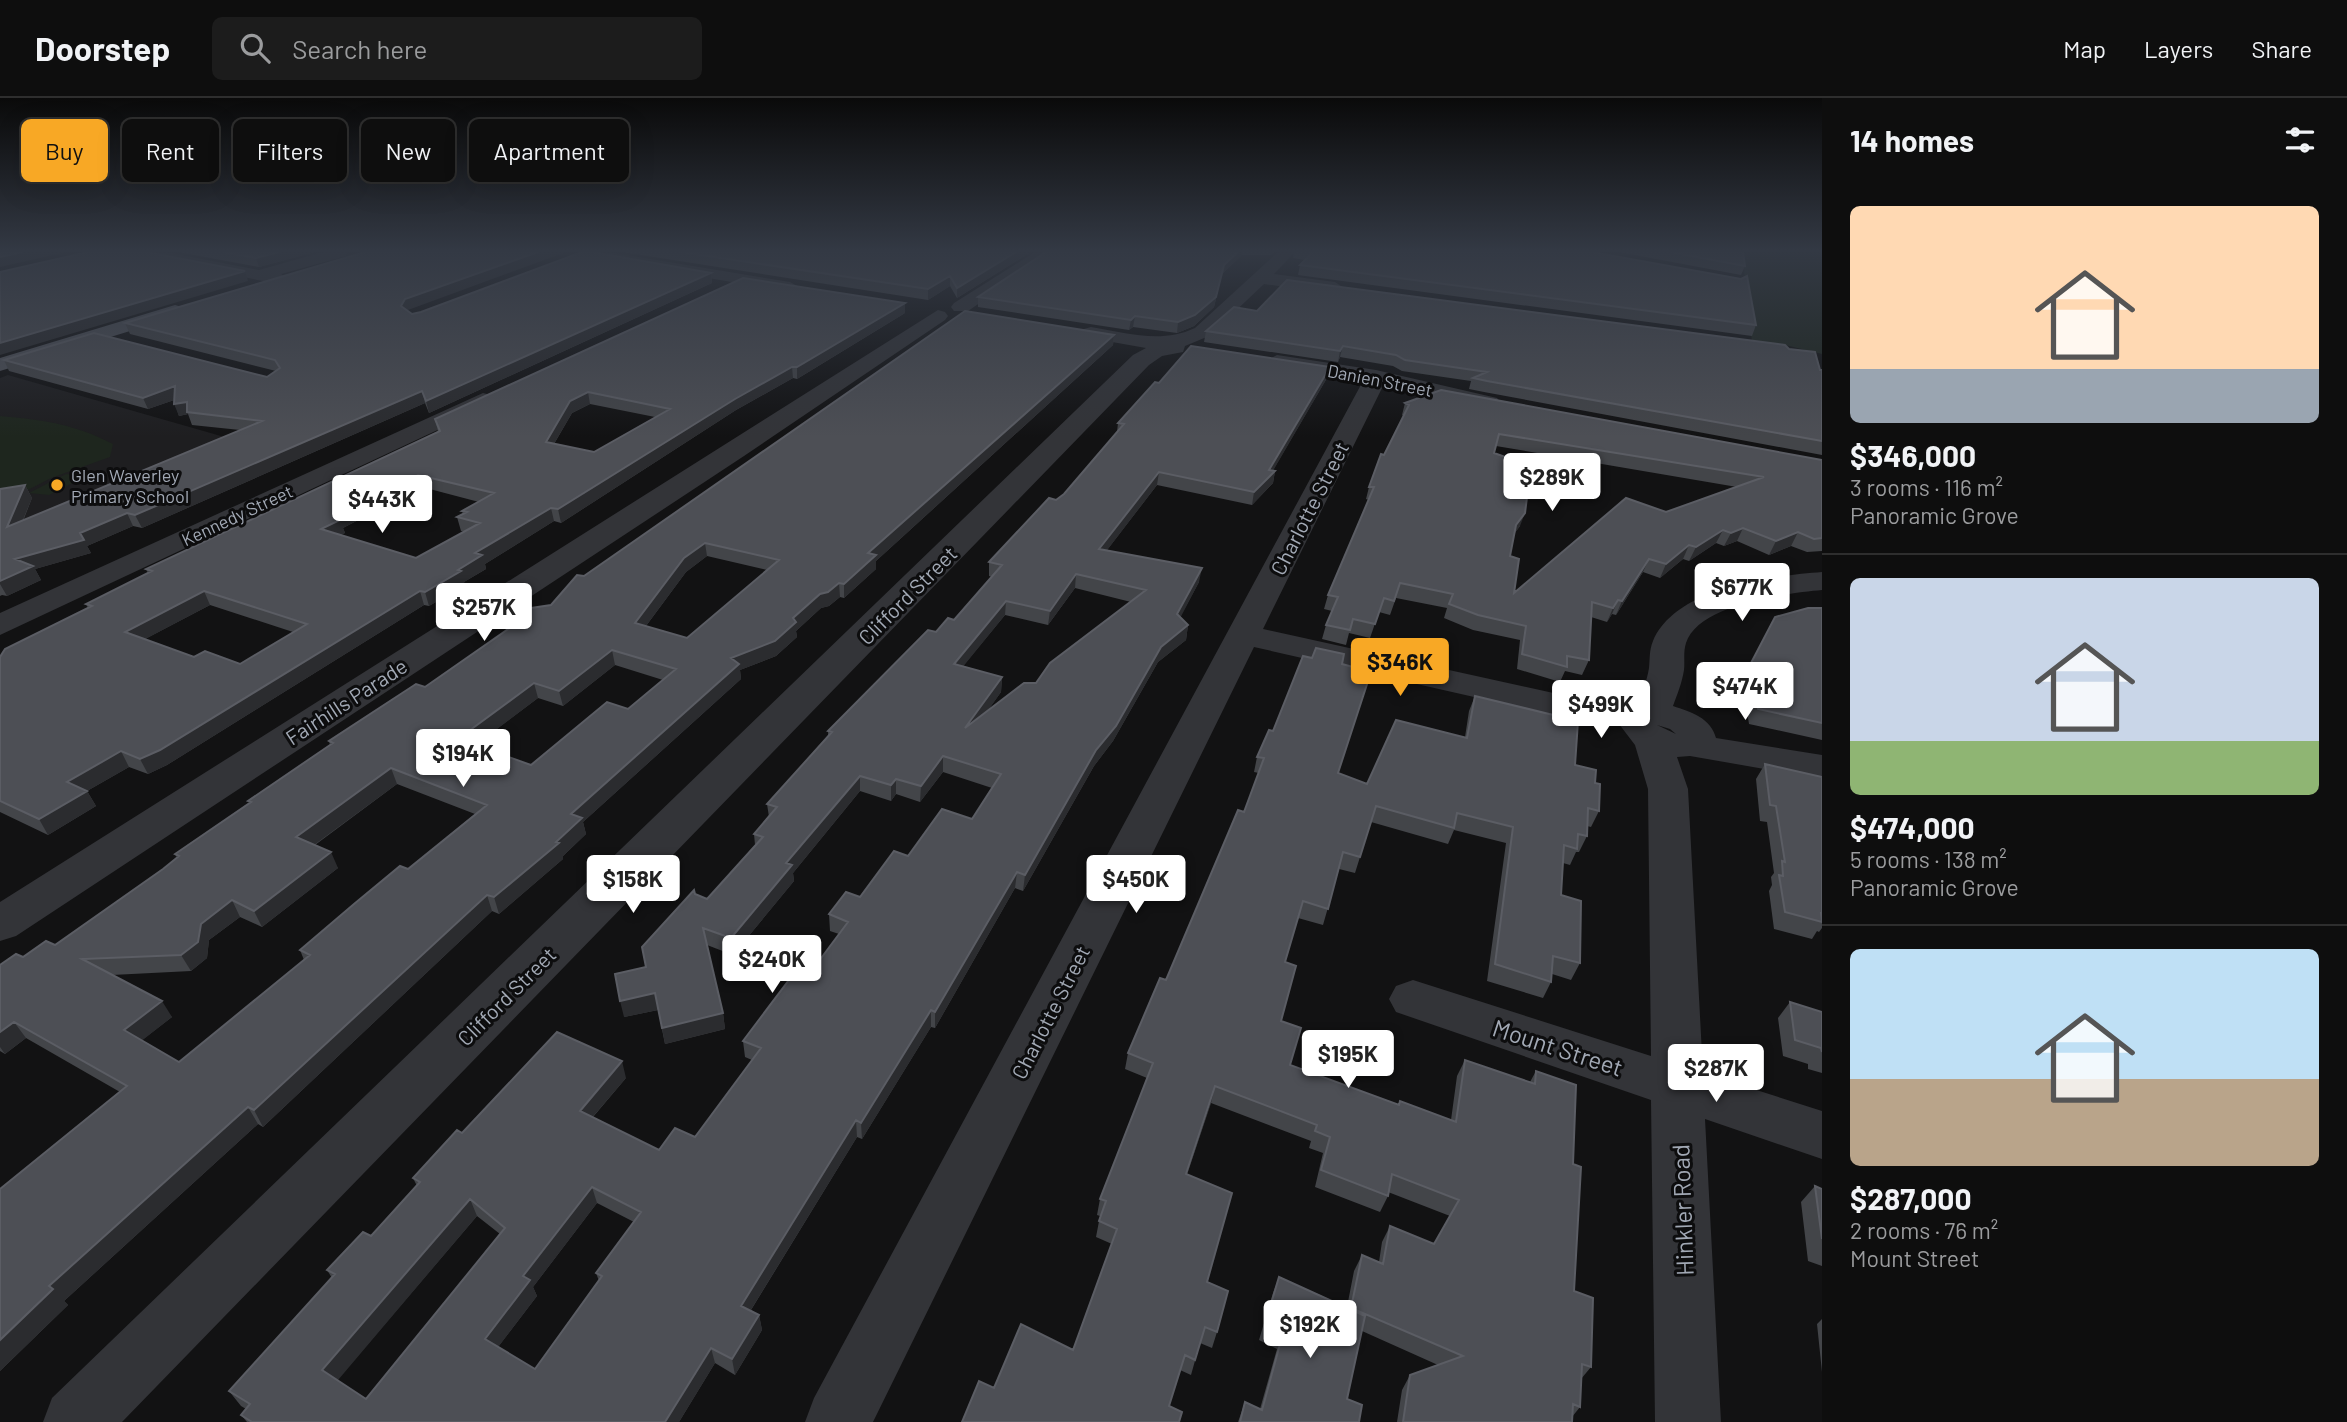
<!DOCTYPE html>
<meta charset="utf-8">
<style>
body{margin:0;font-family:Barlow,sans-serif;background:#1c1c1c;color:#f1f3f6;height:100vh;display:flex;flex-direction:column;font-size:26px;white-space:nowrap}
*{box-sizing:border-box;margin:0}
p{font-size:23px;color:#9b9c9e}
.icon{flex:none;width:38px;height:38px;fill:none;stroke:currentColor;stroke-width:2;stroke-linecap:round;stroke-linejoin:round}
.map{position:relative;flex:1;overflow:hidden}
.sheet{display:flex;flex-direction:column;background:#0e0e0e;width:525px}
.sheet>*{flex:none}
.banner{position:absolute;left:21px;top:21px;width:665px;height:63px;display:flex;gap:14px}
.price{position:absolute;translate:-50% -60px;padding:0 16px;border-radius:7px;background:#fff;color:#222;font-size:23px;line-height:46px;filter:drop-shadow(0 2px 4px #0008)}
.price::after{content:'';position:absolute;left:50%;top:42px;width:21px;height:16px;margin-left:-10px;background:inherit;clip-path:polygon(0 0,100% 0,50% 100%)}
.price.current{background:#f8a825;color:#111}
ul{padding:0;list-style:none}
li{display:grid;align-content:center;gap:14px;height:371px;padding:0 28px}
li+li{border-top:2px solid #2e2e2e}
li span{display:grid;place-items:center;height:217px;border-radius:10px;color:#555}
li>.icon{margin-inline-start:auto}
span .icon{width:126px;height:126px;fill:#fffc;stroke-width:1}
li b{font-size:30px}
h2{display:flex;justify-content:space-between;align-items:center;height:84px;padding:0 28px;font-size:30px}
.tag{padding:0 24px;border-radius:10px;background:#0e0e0e;box-shadow:0 7px 28px #0002,0 0 0 2px #2e2e2e;font-size:24px;line-height:63px}
.tag.current{background:#f8a825;color:#111}
header{display:flex;align-items:center;gap:42px;box-sizing:border-box;height:98px;padding:0 35px;background:#0e0e0e;border-bottom:2px solid #2e2e2e}
header strong{font-size:33px}
nav{display:flex;gap:38px;margin-inline-start:auto;font-size:24px}
.search{width:490px;height:63px;background:#1c1c1c;display:flex;align-items:center;gap:18px;box-sizing:border-box;padding:0 24px;border-radius:10px;color:#9b9c9e;font-size:26px}
main{display:flex;flex:1;min-height:0}
.map>svg:first-child{display:block}
.built{fill:#1e1e20}
.green{fill:#1e261e}
.lines{fill:none;stroke-linecap:round;stroke-linejoin:round}
.minor{fill:#333438;fill-rule:evenodd}
.major{fill:#4e5158;fill-rule:evenodd}
.wall{fill:#434549;fill-rule:evenodd}
.shaded-wall{fill:#2b2c2f}
.building{fill:#4d4f55;stroke:#5b5d64;stroke-width:2;fill-rule:evenodd}
.poi-dot{fill:#f8a825;stroke:#0d0d0e;stroke-width:2.5}
.labels{text-anchor:middle;dominant-baseline:central;stroke-width:6;stroke-linejoin:round;paint-order:stroke}
.far-street-label{font-size:18px;fill:#a2a9b5;stroke:#0d0d0e}
.far-poi-label{font-size:18px;fill:#a2a9b5;stroke:#0d0d0e;text-anchor:start}
.street-label{font-size:21px;fill:#a2a9b5;stroke:#0d0d0e}
.near-street-label{font-size:24px;fill:#a2a9b5;stroke:#0d0d0e}
</style>
<header>
<strong>Doorstep</strong>
<div class="search"><svg class="icon" aria-label="search" viewBox="0 0 24 24"><circle cx="10" cy="10" r="6"/><path d="M15 15l6 6"/></svg>Search here</div>
<nav><a>Map</a><a>Layers</a><a>Share</a></nav>
</header>
<main>
<div class="map">
<svg width="1822" height="1324" viewBox="0 0 1822 1324">
<rect width="100%" height="100%" fill="#121213"/>
<path class="built" d="M8 277 228 340 0 433V280Z"/>
<path class="green" d="M1742 154H1822V256L1781 246 1752 244Z
M0 318C44 322 74 326 113 346L110 359 51 380 22 395 0 391Z
M66 376 86 378 49 397 29 395Z"/>
<g class="lines">
<path class="minor" d="M135 154H166L259 172 323 154H348L346 158 281 176 287 181 278 186 143 159Z
M577 154H608L790 184 799 189 790 194 585 159Z
M1035 154H1054L968 213H954L951 209 954 205Z
M1278 154H1295L1274 176 1335 184 1344 190 1335 196 1264 186 1209 238 1185 248 1183 254 1162 258 1149 267 122 1324H43L52 1300 1133 257 1146 250 1084 239 1081 235 1084 231 1091 229C1127 235 1161 246 1195 230Z
M938 212 945 214 948 218 945 222 744 358 16 838 0 843V804Z
M1277 257 1376 272 1497 300 1501 305 1497 310 1489 312 1383 288 1263 531 1567 598 1637 607C1642 595 1647 583 1649 570 1650 562 1649 552 1653 543 1676 489 1771 478 1822 474V492C1788 495 1698 506 1686 545 1683 554 1685 563 1684 572 1682 585 1677 597 1673 608 1691 614 1711 620 1716 640L1822 657V681L1690 658 1677 659 1688 691 1703 975 1822 1013V1061L1705 1021 1721 1324H1655L1651 1002 1396 914 1389 901 1396 888 1413 882 1651 958 1648 691 1635 647 1619 626 1567 620 1254 549 873 1324H805L814 1300 1363 283 1269 268 1266 263ZM1657 627 1670 631 1676 636Z
M483 295 491 297 495 302 491 307 0 537V515Z"/>
<path class="major" d="M175 207 182 209 185 213 182 217 0 273V260Z"/>
</g>
<path class="wall" d="M178 154H315L259 169Z
M622 154H1031L957 200 950 188 928 202Z
M1046 154H1275L1271 157H1242L1222 176 1214 209 1194 228 1177 235 1133 229 1129 232 978 209V199Z
M1294 154H1592L1756 227 1752 238 1298 177 1300 167 1305 162 1293 160Z
M1619 154H1743L1745 168 1741 177Z
M711 175 712 185 429 315 425 305 142 430 133 428 87 448 91 455 35 471 41 482 7 498 2 497 0 498V391L25 387 32 400 23 423 240 332 192 327 188 316 179 318 174 302 148 311 9 273 4 262 267 279 276 273 130 236 125 225 408 212 407 213 412 216Z
M1257 213 1789 251 1820 272H1822V357L1484 294 1469 291 1471 283 1402 273 1393 268 1340 259 1338 264 1204 244 1206 233Z
M905 215 797 281 793 280 736 312 561 425 554 423 485 466 486 471 464 484 465 487 429 508 424 507 167 667 148 676 129 669 87 693 96 708 48 737 0 714V559L88 510 86 506 148 475 146 471 438 334 435 321ZM590 306 655 319 594 354 554 346 572 315ZM422 389 479 404 462 413 463 416 457 419 461 433 465 434 416 460 340 437 345 435 343 430ZM210 507 293 534 240 566 194 559 145 541Z
M1114 237 1113 247 876 463V471L844 500 840 499 829 508 821 510 796 533 797 539 776 558 740 572 741 581 583 724 586 736 563 758V761L499 816 492 813 263 1029 258 1026 64 1203 68 1207 0 1273V1091L120 994 26 940 5 956 0 953V867L55 847 163 771 177 760 175 756 249 706 248 703 330 647 329 643 425 589 551 507 584 478ZM707 458 767 472 687 540 646 528 686 474ZM615 567 663 582 628 611 531 667 475 647 538 600 563 608ZM397 686 475 716 408 771 300 852 304 862 179 964 142 942 172 919 112 877 191 873 207 860 209 842 240 819 262 829 338 770 315 747Z
M1327 280 1273 372 1275 373 1273 385 1252 407 1157 387 1107 452 1199 484 1180 519 1188 527 1186 542 1158 564 1113 643 1094 668 1023 793 1015 790 935 930 931 929 862 1041 857 1039 751 1212 759 1217 762 1232 735 1277 715 1265 679 1324H247L241 1317 246 1311 241 1308 229 1293 332 1180 327 1172 371 1138 417 1088 413 1080 462 1035 626 980 593 1019 659 1052 695 1039 752 962 745 959 743 943 810 875 839 836 830 833 829 816 860 799 908 758 972 721 992 690 943 674 920 704 896 696 891 703 860 693 793 775 794 783 733 857 707 847 723 915 725 931 665 946 658 912 624 919 646 869 695 796 707 801 755 747 754 736 769 719 767 706 828 638V633L936 534 954 522 992 479 989 478V464L1064 396 1117 334 1118 325 1159 285ZM1075 490 1131 504 1036 585 988 612 1001 594 1002 579 963 568 1005 517 1048 527ZM597 1105 634 1124 596 1175 599 1183 535 1271 498 1249 537 1198 533 1189ZM477 1118 500 1136 366 1301 337 1282Z
M1405 305 1822 362V453L1807 454 1791 448 1769 457 1737 443 1724 448 1716 445 1689 463 1683 461 1660 480 1643 474 1616 517 1612 516 1607 524 1591 519 1589 562 1582 577 1565 573 1560 584 1517 571 1520 542 1473 532 1444 520 1447 510 1396 500 1390 517 1379 514 1370 540 1349 535 1346 547 1322 541 1326 527 1332 513 1324 511 1328 497 1369 402 1366 401 1369 389 1404 318 1402 317ZM1496 348 1737 389 1666 414 1514 495 1510 458 1514 436 1520 428 1494 355Z
M1822 510V642L1749 626 1742 582 1775 519Z
M1342 566 1339 675 1367 686 1465 639 1469 613 1475 598 1575 667 1595 685 1599 713 1591 729 1587 728V738L1579 754H1576L1570 767 1563 765 1561 797 1580 865 1571 882 1552 876 1551 884 1543 900 1487 883 1506 745 1454 732 1448 746 1371 724 1355 775 1339 771 1323 827 1298 820 1285 864 1281 923 1290 967 1398 1007 1400 1003 1451 1022 1457 978 1465 962 1530 984 1536 973 1573 1066 1574 1193 1591 1269 1581 1281 1580 1309 1572 1319V1324H1397L1402 1292 1410 1277 1438 1267 1362 1233 1347 1301 1359 1324H1238L1245 1304 1260 1311 1277 1251 1259 1242 1273 1195 1279 1179 1347 1209 1354 1173 1362 1157 1379 1164 1382 1144 1390 1128 1434 1146 1450 1118 1388 1094V1098L1380 1114 1315 1089 1323 1055 1309 1050 1311 1043 1211 1005 1187 1076 1217 1234 1212 1250 1200 1245 1191 1277 1180 1272 994 1290 1073 1252 1112 1146 1096 1139 1100 1118 1097 1117 1100 1101 1147 980 1125 971 1128 955 1166 882 1244 714 1259 675 1254 674 1257 659 1273 633Z
M1765 666 1822 679V830L1819 834 1817 833 1812 841 1774 831 1769 793 1772 787 1771 779 1774 775 1767 724 1760 723 1756 681Z
M1790 904 1822 914V975L1808 971V966L1783 958 1778 920Z
M1815 1088 1822 1091V1168L1808 1163 1801 1104Z
M1822 1221V1274L1817 1226Z"/>
<path class="shaded-wall" d="M23 154H66L0 169V159Z
M279 154H315L259 169 256 160Z
M538 154H566L408 212 403 219 401 208 405 201Z
M1016 154H1031L957 200V190Z
M1238 154H1243L1242 157 1222 176 1214 209 1194 228 1177 235 1178 224 1224 167Z
M245 173 248 183 0 257V245Z
M711 175 712 185 429 315 426 303Z
M950 178V188L928 202V191Z
M905 205V215L797 281V269Z
M1135 218 1133 229 1129 232 1131 222Z
M1114 237 1113 247 876 463V471L844 500V486L868 455Z
M1343 248 1340 259 1338 264 1340 253Z
M792 269 793 280 736 312 561 425 558 411 735 301Z
M1330 269 1327 280 1270 378 1275 373 1273 385 1252 407 1254 394Z
M175 288 180 300 148 311 143 300Z
M422 293 425 305 142 430 135 417Z
M588 294 590 306 572 315 548 356 546 344 570 303Z
M187 304 188 316 179 318 174 306Z
M1159 374 1157 387 1098 464 1099 451Z
M418 377 422 389 343 430 345 435 326 445 321 431 334 420Z
M25 387 32 400 14 443 7 429Z
M551 410 554 423 485 466 486 471 464 484 465 487 429 508 425 494 475 455Z
M127 415 133 428 87 448 91 455 35 471 41 482 7 498 0 486V483L15 461Z
M1525 415 1520 428 1511 440 1516 427Z
M1743 430 1737 443 1724 448 1731 435Z
M1723 432 1716 445 1689 463 1696 449Z
M1798 434 1791 448 1769 457 1776 443Z
M705 445 707 458 686 474 637 540 635 525 684 460Z
M1689 447 1683 461 1660 480 1666 466Z
M1649 461 1643 474 1616 517 1622 503Z
M1202 470 1199 484 1175 530 1177 516Z
M1076 476 1075 490 1048 527 1050 513Z
M839 485 840 499 829 508 821 510 796 533 797 539 776 558 740 572 741 581 583 724 586 736 563 758V761L499 816 494 799 556 744 571 716 731 560 793 520 820 496Z
M204 493 210 507 132 548 125 534Z
M420 493 424 507 167 667 148 676 140 661Z
M1618 502 1612 516 1607 524 1613 510Z
M1006 503 1005 517 953 581 954 566Z
M1188 527 1186 542 1158 564 1113 643 1094 668 1023 793 1025 777 1096 652 1161 549Z
M612 552 615 567 563 608 559 593Z
M1002 579 1001 594 965 645V630Z
M534 585 538 600 463 657 458 641Z
M121 653 129 669 87 693 96 708 48 737 39 721 67 684Z
M943 658V674L920 704 921 688Z
M391 670 397 686 303 755 296 739Z
M860 678V693L793 775 794 783 733 857 731 840 786 765Z
M896 681V696L891 703V687Z
M331 754 338 770 262 829 254 813Z
M1017 774 1015 790 935 930V914Z
M487 797 492 813 263 1029 254 1012Z
M232 802 240 819 209 842 207 860 191 873 181 857 201 826Z
M655 895 658 912 624 919 620 903Z
M162 903 172 919 135 948 124 932Z
M931 912V929L862 1041 861 1025Z
M723 915 725 931 665 946 662 930Z
M14 924 26 940 5 956 0 949V934Z
M622 963 626 980 584 1029 580 1013Z
M1215 988 1211 1005 1182 1092 1186 1076Z
M248 1009 258 1026 64 1203 68 1207 0 1273V1242L49 1188Z
M856 1022 857 1039 744 1223 741 1208Z
M592 1089 597 1105 533 1189 537 1198 492 1257 485 1241 523 1178Z
M470 1101 477 1118 333 1288 322 1272Z
M759 1217 762 1232 735 1277 732 1261Z
M711 1250 715 1265 679 1324H665Z"/>
<path class="building" d="M0 154H23L0 159Z
M88 154H146L245 173 0 245V174Z
M223 154H279L256 160Z
M365 154H538L405 201 401 208 412 216 421 214 582 154H592L711 175 426 303 422 293 135 417 127 415 80 435 84 442 15 461 33 468 0 483V391L25 387 7 429 262 323 187 314V304L174 306 175 288 143 300 4 262 94 235 267 279 280 270 275 262 125 225Z
M681 154H1016L957 190 950 178 928 191Z
M1046 154H1238L1224 167 1216 199 1195 217 1178 224 1135 218 1131 222 978 199Z
M1313 154H1592L1741 181 1747 178 1756 227 1300 167Z
M1670 154H1743L1745 168Z
M743 180 905 205 797 269H792L735 301 558 411 551 410 475 455 482 457 458 472 461 473 425 494 420 493 160 652 140 661 121 653 67 684 87 693 39 721 0 703V559L5 551 92 508 86 506 152 473 146 471 440 333 435 321ZM588 294 670 311 594 354 546 344 570 303ZM418 377 494 395 462 413 467 414 457 419 480 425 416 460 321 431 340 422 334 420ZM204 493 307 526 240 566 205 553 194 559 125 534Z
M1287 182 1785 247 1789 251 1815 254 1820 272H1822V343L1487 283 1473 280 1487 274 1405 262 1396 257 1343 248 1340 253 1206 233 1234 209 1257 213Z
M965 213 1114 237 868 455 876 457 844 486 839 485 828 494 820 496 793 520 796 524 775 543 731 560 739 566 571 716 582 720 556 744 559 745 494 799 487 797 254 1012 248 1009 49 1188 53 1191 0 1242V1091L127 988 14 924 0 934V867L16 856 23 859 46 843 55 847 163 771 179 758 175 756 251 704 248 703 333 645 329 643 416 586 425 589 514 527V521L531 510 551 507 577 477 584 478ZM705 445 779 462 687 540 635 525 684 460ZM612 552 676 571 628 611 607 604 531 667 458 641 534 585 559 593ZM391 670 487 707 408 771 400 768 354 806 300 852 310 857 179 964 124 932 162 903 82 861 181 857 198 844 201 826 232 802 254 813 331 754 296 739Z
M1191 248 1330 269 1269 372 1275 373 1254 394 1159 374 1099 451 1202 470 1177 516 1188 527 1161 549 1116 628 1096 652 1025 777 1017 774 935 914 931 912 861 1025 856 1022 741 1208 759 1217 732 1261 711 1250 665 1324H252L241 1317 250 1306 229 1293 335 1176 327 1172 363 1134 371 1138 420 1084 413 1080 457 1032 462 1035 557 934 622 963 580 1013 659 1052 675 1030 695 1039 761 950 743 943 798 870 810 875 848 824 829 816 846 794 860 799 894 753 908 758 942 711 972 721 1001 676 943 658 921 688 896 681 891 687 860 678 786 765 792 767 731 840 703 830 723 915 662 930 655 895 620 903 615 876 646 869 642 849 694 792 695 796 707 801 763 739 754 736 777 709 767 706 832 634 828 633 928 532 936 534 948 520 954 522 1002 467 989 464 1049 400 1056 402 1064 396 1124 326 1118 325 1155 284 1159 285ZM1076 476 1146 492 1050 565 1036 585H1024L965 630 1002 579 954 566 1006 503 1050 513ZM592 1089 641 1114 596 1175 602 1178 535 1271 485 1241 530 1182 523 1178ZM470 1101 505 1130 366 1301 322 1272Z
M1441 292 1822 362V440L1814 441 1798 434 1776 443 1743 430 1731 435 1723 432 1696 449 1689 447 1666 466 1649 461 1622 503 1618 502 1613 510 1592 504 1589 562 1567 558V569L1522 556 1526 528 1478 517 1449 506 1453 496 1400 485 1394 503 1384 500 1375 526 1353 521 1350 532 1326 527 1338 499 1328 497 1374 389H1369L1381 356 1384 357 1409 307 1405 305ZM1499 336 1764 379 1666 414 1626 400 1514 495 1519 461 1510 458 1516 427 1525 415 1531 368 1494 355Z
M1808 510H1822V625L1758 611 1750 567 1775 519Z
M1316 550 1344 556 1342 566 1371 574 1338 675 1367 686 1396 622 1467 640 1475 598 1578 623 1575 667 1596 672 1595 685 1600 686 1599 713 1588 710 1587 738 1578 736 1577 751 1564 747 1561 797 1581 803 1580 865 1553 858 1551 884 1495 866 1513 729 1457 715 1454 730 1376 708 1360 759 1343 754 1328 811 1303 803 1285 864 1296 868 1281 923 1301 930 1290 967 1399 1007 1400 1003 1456 1024 1465 962 1535 986 1536 973 1576 987 1573 1066 1581 1069 1574 1193 1593 1200 1591 1269 1582 1266 1580 1309 1573 1306 1572 1324H1403L1410 1277 1463 1258 1351 1210 1362 1157 1383 1166 1390 1128 1434 1146 1459 1102 1392 1076 1388 1098 1321 1072 1330 1039 1315 1033 1317 1027 1215 988 1186 1076 1232 1095 1207 1184 1228 1193 1217 1234 1205 1229 1195 1262 1185 1257 1169 1308 1182 1314 1179 1324H962L979 1283 994 1290 1021 1226 1073 1252 1117 1131 1099 1123 1106 1103 1100 1101 1153 965 1128 955 1160 880 1166 882 1238 712 1244 714 1264 660 1257 659 1269 632 1273 633 1303 558 1312 560Z
M1765 666 1822 679V815H1821L1822 824 1785 814 1779 777 1783 778 1782 763 1785 764 1776 708 1770 707Z
M1790 904 1822 914V954L1821 950 1795 942Z
M1815 1088 1822 1091V1141Z
M1279 1179 1365 1218 1347 1301 1362 1307 1359 1324H1240L1245 1304 1262 1312 1283 1235 1265 1226Z"/>
<linearGradient id="sky" x2="0" y2="1"><stop stop-color="#0a0a0a"/><stop offset="0.45" stop-color="#333944"/><stop offset="1" stop-color="#333944" stop-opacity="0"/></linearGradient>
<rect width="1822" height="339" fill="url(#sky)"/>
<circle class="poi-dot" cx="57" cy="387" r="7"/>
<g class="labels">
<g class="far-street-label">
<text transform="translate(1380 282) rotate(11)">Danien Street</text>
<text transform="translate(237 417) rotate(-25)">Kennedy Street</text>
</g>
<g class="far-poi-label">
<text x="71" y="377">Glen Waverley<tspan x="71" dy="21">Primary School</tspan></text>
</g>
<g class="street-label">
<text transform="translate(1309 410) rotate(-63)">Charlotte Street</text>
<text transform="translate(907 497) rotate(-45)">Clifford Street</text>
<text transform="translate(346 603) rotate(-33)">Fairhills Parade</text>
<text transform="translate(506 898) rotate(-45)">Clifford Street</text>
<text transform="translate(1050 914) rotate(-63)">Charlotte Street</text>
</g>
<g class="near-street-label">
<text transform="translate(1558 949) rotate(18)">Mount Street</text>
<text transform="translate(1682 1112) rotate(-92)">Hinkler Road</text>
</g>
</g>
</svg>
<b class="price" style="left:1552px;top:415px">$289K</b>
<b class="price" style="left:382px;top:437px">$443K</b>
<b class="price" style="left:1742px;top:525px">$677K</b>
<b class="price" style="left:484px;top:545px">$257K</b>
<b class="price current" style="left:1400px;top:600px">$346K</b>
<b class="price" style="left:1745px;top:624px">$474K</b>
<b class="price" style="left:1601px;top:642px">$499K</b>
<b class="price" style="left:463px;top:691px">$194K</b>
<b class="price" style="left:633px;top:817px">$158K</b>
<b class="price" style="left:1136px;top:817px">$450K</b>
<b class="price" style="left:772px;top:897px">$240K</b>
<b class="price" style="left:1348px;top:992px">$195K</b>
<b class="price" style="left:1716px;top:1006px">$287K</b>
<b class="price" style="left:1310px;top:1262px">$192K</b>
<div class="banner">
<a class="tag current">Buy</a>
<a class="tag">Rent</a>
<a class="tag">Filters</a>
<a class="tag">New</a>
<a class="tag">Apartment</a>
</div>
</div>
<section class="sheet">
<h2>14 homes<svg class="icon" aria-label="filters" viewBox="0 0 24 24"><path d="M4 7h16M4 17h16"/><circle cx="9" cy="7" r="2"/><circle cx="15" cy="17" r="2"/></svg></h2>
<ul>
<li><span style="background:linear-gradient(#ffd9b3 75%,#9aa5b1 0)"><svg class="icon" aria-label="home" viewBox="0 0 24 24"><path d="M3 11l9-7 9 7M6 9v11h12V9"/></svg></span><div><b>$346,000</b><p>3 rooms · 116 m²</p><p>Panoramic Grove</p></div></li>
<li><span style="background:linear-gradient(#c9d6e8 75%,#8fb573 0)"><svg class="icon" aria-label="home" viewBox="0 0 24 24"><path d="M3 11l9-7 9 7M6 9v11h12V9"/></svg></span><div><b>$474,000</b><p>5 rooms · 138 m²</p><p>Panoramic Grove</p></div></li>
<li><span style="background:linear-gradient(#bfe0f5 60%,#b9a48a 0)"><svg class="icon" aria-label="home" viewBox="0 0 24 24"><path d="M3 11l9-7 9 7M6 9v11h12V9"/></svg></span><div><b>$287,000</b><p>2 rooms · 76 m²</p><p>Mount Street</p></div></li>
</ul>
</section>
</main>
